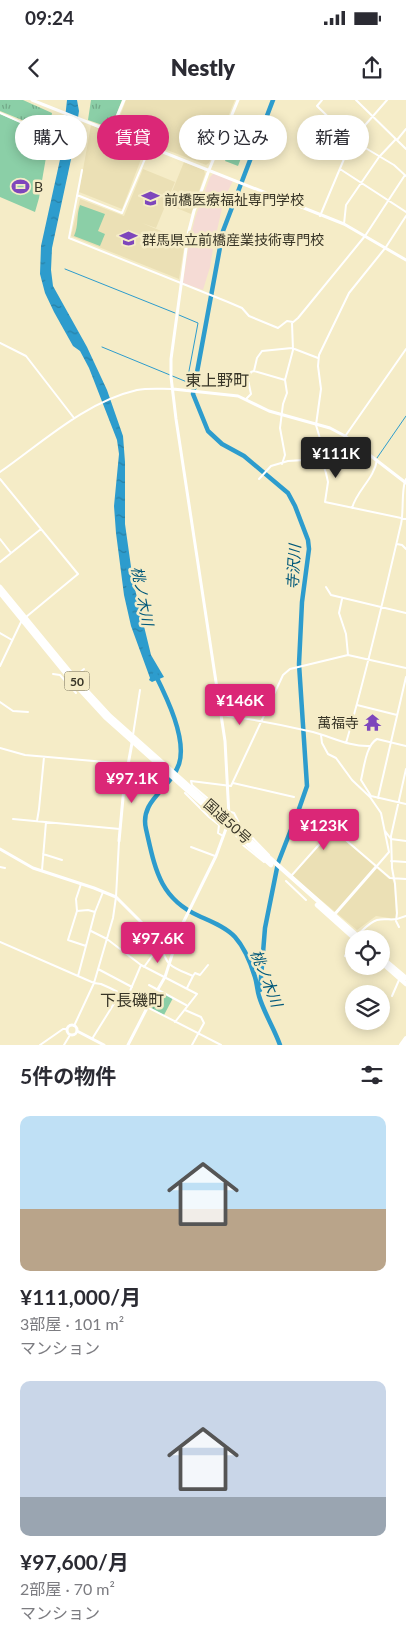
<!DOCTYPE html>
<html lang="ja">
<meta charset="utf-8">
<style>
body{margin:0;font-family:Lato,"Noto Sans JP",sans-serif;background:#f2f2f3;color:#2b2b33;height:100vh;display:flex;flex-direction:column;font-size:19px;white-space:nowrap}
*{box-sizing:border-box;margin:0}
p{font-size:16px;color:#7c7c81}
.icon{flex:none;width:28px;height:28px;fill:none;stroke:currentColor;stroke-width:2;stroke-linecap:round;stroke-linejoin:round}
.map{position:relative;height:945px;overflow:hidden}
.sheet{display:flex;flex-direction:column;background:#fff;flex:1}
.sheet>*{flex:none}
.hud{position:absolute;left:15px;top:15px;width:376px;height:45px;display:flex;gap:10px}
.fabs{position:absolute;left:345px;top:830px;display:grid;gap:10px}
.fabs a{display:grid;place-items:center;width:45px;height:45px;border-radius:50%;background:#fff;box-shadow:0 2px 12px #0003;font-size:25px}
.price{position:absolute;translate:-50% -42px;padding:0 11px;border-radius:5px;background:#db2777;color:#fff;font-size:16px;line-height:32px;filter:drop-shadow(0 1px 2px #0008)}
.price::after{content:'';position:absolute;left:50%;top:30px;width:15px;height:11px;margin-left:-8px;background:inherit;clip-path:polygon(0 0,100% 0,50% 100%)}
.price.on{background:#222;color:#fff}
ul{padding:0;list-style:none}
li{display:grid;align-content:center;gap:10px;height:265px;padding:0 20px}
li span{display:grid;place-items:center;height:155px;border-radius:10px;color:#555}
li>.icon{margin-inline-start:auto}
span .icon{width:90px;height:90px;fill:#fffc;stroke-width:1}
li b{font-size:21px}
h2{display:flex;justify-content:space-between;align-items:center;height:60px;padding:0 20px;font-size:21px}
.chip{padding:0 18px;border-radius:22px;background:#fff;box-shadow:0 2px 12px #0003;font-size:18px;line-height:45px}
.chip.on{background:#db2777;color:#fff}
.status{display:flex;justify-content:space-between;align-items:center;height:35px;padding:0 25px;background:#fff;direction:ltr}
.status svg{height:14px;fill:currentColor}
header{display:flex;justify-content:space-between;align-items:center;height:65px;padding:0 20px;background:#fff;font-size:22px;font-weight:800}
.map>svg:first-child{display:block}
.built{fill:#ebe0b5}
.medical{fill:#f5dbd5}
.grass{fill:url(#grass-tufts)}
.pitch{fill:#8bcfa7}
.water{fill:url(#water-ripples)}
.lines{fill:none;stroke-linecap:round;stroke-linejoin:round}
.stream{stroke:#2d9ccd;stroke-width:1}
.river{stroke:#2d9ccd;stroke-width:4.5}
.street{stroke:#fff;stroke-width:2}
.secondary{stroke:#fff;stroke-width:3}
.primary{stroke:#fff;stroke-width:4}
.highway{stroke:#fff;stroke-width:4.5}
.labels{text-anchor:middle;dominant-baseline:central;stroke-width:5;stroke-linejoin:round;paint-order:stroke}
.shield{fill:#f5ecc7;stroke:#706b56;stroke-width:1}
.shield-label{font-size:12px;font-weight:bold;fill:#373426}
.poi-label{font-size:14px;fill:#373426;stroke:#f5ecc7;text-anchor:start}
.street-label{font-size:14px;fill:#373426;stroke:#f5ecc7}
.water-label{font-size:15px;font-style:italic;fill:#00587a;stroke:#f5ecc7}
.quarter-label{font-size:16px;fill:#373426;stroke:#f5ecc7}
</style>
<div class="status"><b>09:24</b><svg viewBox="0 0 49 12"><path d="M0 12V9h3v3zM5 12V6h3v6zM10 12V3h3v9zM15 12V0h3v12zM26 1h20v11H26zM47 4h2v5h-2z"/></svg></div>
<header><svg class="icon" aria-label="back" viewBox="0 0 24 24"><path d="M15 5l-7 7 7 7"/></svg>Nestly<svg class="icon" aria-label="share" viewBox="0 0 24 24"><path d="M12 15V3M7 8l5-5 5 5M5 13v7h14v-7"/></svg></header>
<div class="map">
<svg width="406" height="945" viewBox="0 0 406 945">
<defs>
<pattern id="grass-tufts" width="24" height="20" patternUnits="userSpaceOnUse" patternTransform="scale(1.25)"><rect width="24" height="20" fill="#8bcfa7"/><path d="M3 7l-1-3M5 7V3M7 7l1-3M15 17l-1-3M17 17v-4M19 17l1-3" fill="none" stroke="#72a988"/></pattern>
<pattern id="water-ripples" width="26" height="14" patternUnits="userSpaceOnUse" patternTransform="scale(1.25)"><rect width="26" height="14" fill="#2d9ccd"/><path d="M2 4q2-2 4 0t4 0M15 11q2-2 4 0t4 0" fill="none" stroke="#2780a6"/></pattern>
</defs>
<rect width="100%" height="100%" fill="#f5ecc7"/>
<path class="built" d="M126 0H235L209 63 206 65 115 30Z
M91 25 146 46 122 109 79 92Z
M184 62 204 70 205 74 191 114 167 104Z
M143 69 175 82 156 128 142 123 185 141 179 179 71 136 80 99 124 116Z
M333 730 389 779H392L394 783 396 819 376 816 357 830 292 776Z"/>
<path class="medical" d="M214 73 233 81 224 99 214 144H211L209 148 213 149 210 167 203 190 183 183 189 143 195 118 210 77Z"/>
<path class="grass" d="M0 0H23L52 13 49 31 0 11Z
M91 0H122L111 28 88 20Z
M235 35 248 40 238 66 225 61Z
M160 891 173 898 164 915 150 908Z"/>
<path class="pitch" d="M0 14 44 33 49 40 39 98 35 112 0 97Z
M80 105 105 114 98 131 105 134 100 146 74 136C79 125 76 116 80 105Z"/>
<path class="water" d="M67 0H77L79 11 73 50 52 148 51 170 53 186 87 247 107 290 123 336 125 362V424L133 481 151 555 164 577 152 582 149 580 150 578 131 526 124 495 116 433 114 406 119 354 117 340 89 268 80 251 73 246 54 212 45 193 40 174 41 146 61 55Z"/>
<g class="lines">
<path class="stream" d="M65 169 175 213
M179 215 198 223 186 287
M102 247 187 282
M377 358 406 316"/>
<path class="river" d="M155 574C167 598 187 639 179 664 171 689 139 700 146 729 155 768 159 798 199 816 210 821 226 827 235 837 244 847 251 864 255 877 257 883 257 890 259 896 264 913 274 928 280 945
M260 890 265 828 278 763 299 709 307 686 299 564 302 502 309 449 308 440 295 406 288 393 244 356 222 344 208 331 193 294 223 131 273 0"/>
<path class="street" d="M322 0 317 6 352 40 394 65 406 76
M356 0 406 49
M0 13 47 34
M397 40 406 29
M340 69 406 112
M82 70 69 138 228 202 242 208 249 216 278 228 287 221 293 222
M77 95 122 113 150 47
M320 116 352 40 387 0
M406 116 386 147 349 193 319 255 318 266 321 289 316 325 321 342V358L326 373 328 382 325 402 406 419
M344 124 346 105 379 57 396 39
M0 243 26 256 74 318
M254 271 257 258 262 251 292 248 318 258
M246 299 251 294 248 280 251 272 254 271 285 280
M346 335 406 249
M282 364 285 355 280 328 283 304 287 293 285 280 293 250 292 223 298 218 365 136 405 75
M0 372C43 342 85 302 137 290 148 288 160 289 172 289
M0 379 78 474 26 517
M259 379 271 366 288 361 320 359
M352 408C357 390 374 379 377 360
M0 439 11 453
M397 444 402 445 406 449
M0 462 41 429
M326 487 331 495 406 513
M342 499 339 513 346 534 348 555
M0 533 12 540
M0 566 22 520
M53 574 60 575 76 593
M74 577 84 569
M0 602 13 611 28 612
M357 605 397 615
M221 615C252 619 283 625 313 632 332 637 350 647 370 646
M133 635 140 590
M321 635 322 643 328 654 336 658 352 680 370 697 381 713 389 752 376 767
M346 643C367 571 384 497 401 424 404 412 401 387 406 379
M406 646 377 639C366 645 364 668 361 680L371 696 406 704
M0 648 25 655 128 664
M233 683 294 697
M185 693 209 717 219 725 218 733 223 736
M378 698 406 577
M13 719 120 729
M37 721 39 709 44 657
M385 731 391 739 406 741
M243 745 264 762
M191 747 215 756
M43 754 62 760
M269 755 240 725 234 713 219 708 192 685 191 681 231 686 283 575 290 569 348 555 406 568
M391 761 406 762
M0 767 5 768
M42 770 46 722
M292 775 333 729 390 778 406 779
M286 781 306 800
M81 784 76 799 77 811 68 840 86 846
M77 811 88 810 95 812
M399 827 396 821 397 813 395 784 392 768 391 736 406 669
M91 831 107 839 141 865 197 894 175 922
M357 835C363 830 370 822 377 820 389 817 391 823 406 816
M0 842 94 883 101 884 110 888 221 945
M158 844 162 846C165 867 175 868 193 876L195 873 200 875 208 865
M126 853 150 829
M345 856 354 839
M144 867 157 849 161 834
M98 869 132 887
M78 876 95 812 103 792
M149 885 186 905
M187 888 193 876
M392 896 399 880
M127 898 141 865
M185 910 201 917 204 923 192 945
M74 926 94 883 113 818 116 797 119 741
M92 939 120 894
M40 945 63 929H67
M64 945 70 935"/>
<path class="secondary" d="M32 0 344 124 406 160
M111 31 124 0
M173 289 238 296 269 311 330 328 345 336 406 383
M119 741 124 687 132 643
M0 749 33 768 94 788 116 797 145 826 177 840
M334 815 376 767
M67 930a5 5 0 1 1 10 0a5 5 0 1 1-10 0Z
M77 931 104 945
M128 945 147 908 165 877 181 827 216 756 227 726 229 716 225 641 176 319 171 277V259L188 134 194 111 209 70 238 0"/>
<path class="primary" d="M401 945 406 938
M405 945 406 943"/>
<path class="highway" d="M0 487 74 577 110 616 361 839
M0 493 71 580 105 617 271 765
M317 805 355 839
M381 857 406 878
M381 862 406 884"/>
</g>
<defs>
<symbol id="stadium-bare" viewBox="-9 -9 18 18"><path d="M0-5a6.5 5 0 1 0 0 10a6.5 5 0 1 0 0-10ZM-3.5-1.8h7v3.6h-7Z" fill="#7e46bc" stroke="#f5ecc7" stroke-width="2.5" paint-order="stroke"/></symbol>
<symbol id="university-bare" viewBox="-9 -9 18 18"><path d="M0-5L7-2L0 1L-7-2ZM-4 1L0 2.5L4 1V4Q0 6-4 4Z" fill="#7e46bc" stroke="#f5ecc7" stroke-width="2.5" paint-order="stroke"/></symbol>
<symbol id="temple-bare" viewBox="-9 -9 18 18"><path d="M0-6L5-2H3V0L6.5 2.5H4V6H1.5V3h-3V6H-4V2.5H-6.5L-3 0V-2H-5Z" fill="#7e46bc" stroke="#f5ecc7" stroke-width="2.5" paint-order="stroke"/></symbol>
</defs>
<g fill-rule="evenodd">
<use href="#stadium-bare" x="8" y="74" width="25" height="25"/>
<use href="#university-bare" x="138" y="86" width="25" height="25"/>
<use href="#university-bare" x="116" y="126" width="25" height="25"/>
<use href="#temple-bare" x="360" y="610" width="25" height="25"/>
</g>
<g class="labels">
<rect class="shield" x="64.5" y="571.5" width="25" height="19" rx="4"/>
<g class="shield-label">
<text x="77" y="581">50</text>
</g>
<g class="poi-label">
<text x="34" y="86">B</text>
<text x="164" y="99">前橋医療福祉専門学校</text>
<text x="142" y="139">群馬県立前橋産業技術専門校</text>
<text x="359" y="622" text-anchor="end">萬福寺</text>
</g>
<g class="street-label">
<text transform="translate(228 721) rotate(42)">国道50号</text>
</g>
<g class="water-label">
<text transform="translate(293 467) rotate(-87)">寺沢川</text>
<text transform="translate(143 496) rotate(79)">桃ノ木川</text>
<text transform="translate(267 878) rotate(68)">桃ノ木川</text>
</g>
<g class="quarter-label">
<text x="217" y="279">東上野町</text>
<text x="132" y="899">下長磯町</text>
</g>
</g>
</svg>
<div class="fabs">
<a><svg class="icon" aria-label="locate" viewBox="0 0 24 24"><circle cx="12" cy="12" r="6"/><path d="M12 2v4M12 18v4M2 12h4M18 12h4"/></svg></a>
<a><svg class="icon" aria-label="layers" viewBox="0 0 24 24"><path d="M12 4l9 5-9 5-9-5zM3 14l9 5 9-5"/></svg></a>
</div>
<b class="price on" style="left:336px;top:379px">¥111K</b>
<b class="price" style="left:240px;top:626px">¥146K</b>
<b class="price" style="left:132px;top:704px">¥97.1K</b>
<b class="price" style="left:324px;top:751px">¥123K</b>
<b class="price" style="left:158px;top:864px">¥97.6K</b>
<div class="hud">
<a class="chip">購入</a>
<a class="chip on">賃貸</a>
<a class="chip">絞り込み</a>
<a class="chip">新着</a>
</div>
</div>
<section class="sheet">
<h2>5件の物件<svg class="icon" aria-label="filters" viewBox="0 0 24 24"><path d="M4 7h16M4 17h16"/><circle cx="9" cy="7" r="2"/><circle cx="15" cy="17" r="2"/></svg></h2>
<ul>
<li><span style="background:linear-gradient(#bfe0f5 60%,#b9a48a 0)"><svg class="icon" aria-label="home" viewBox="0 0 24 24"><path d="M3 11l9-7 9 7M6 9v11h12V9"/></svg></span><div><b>¥111,000/月</b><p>3部屋 · 101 m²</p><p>マンション</p></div></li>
<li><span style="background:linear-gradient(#c9d6e8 75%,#9aa5b1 0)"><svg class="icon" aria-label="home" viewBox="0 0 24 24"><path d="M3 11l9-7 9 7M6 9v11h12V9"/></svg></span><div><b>¥97,600/月</b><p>2部屋 · 70 m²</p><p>マンション</p></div></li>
</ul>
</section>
